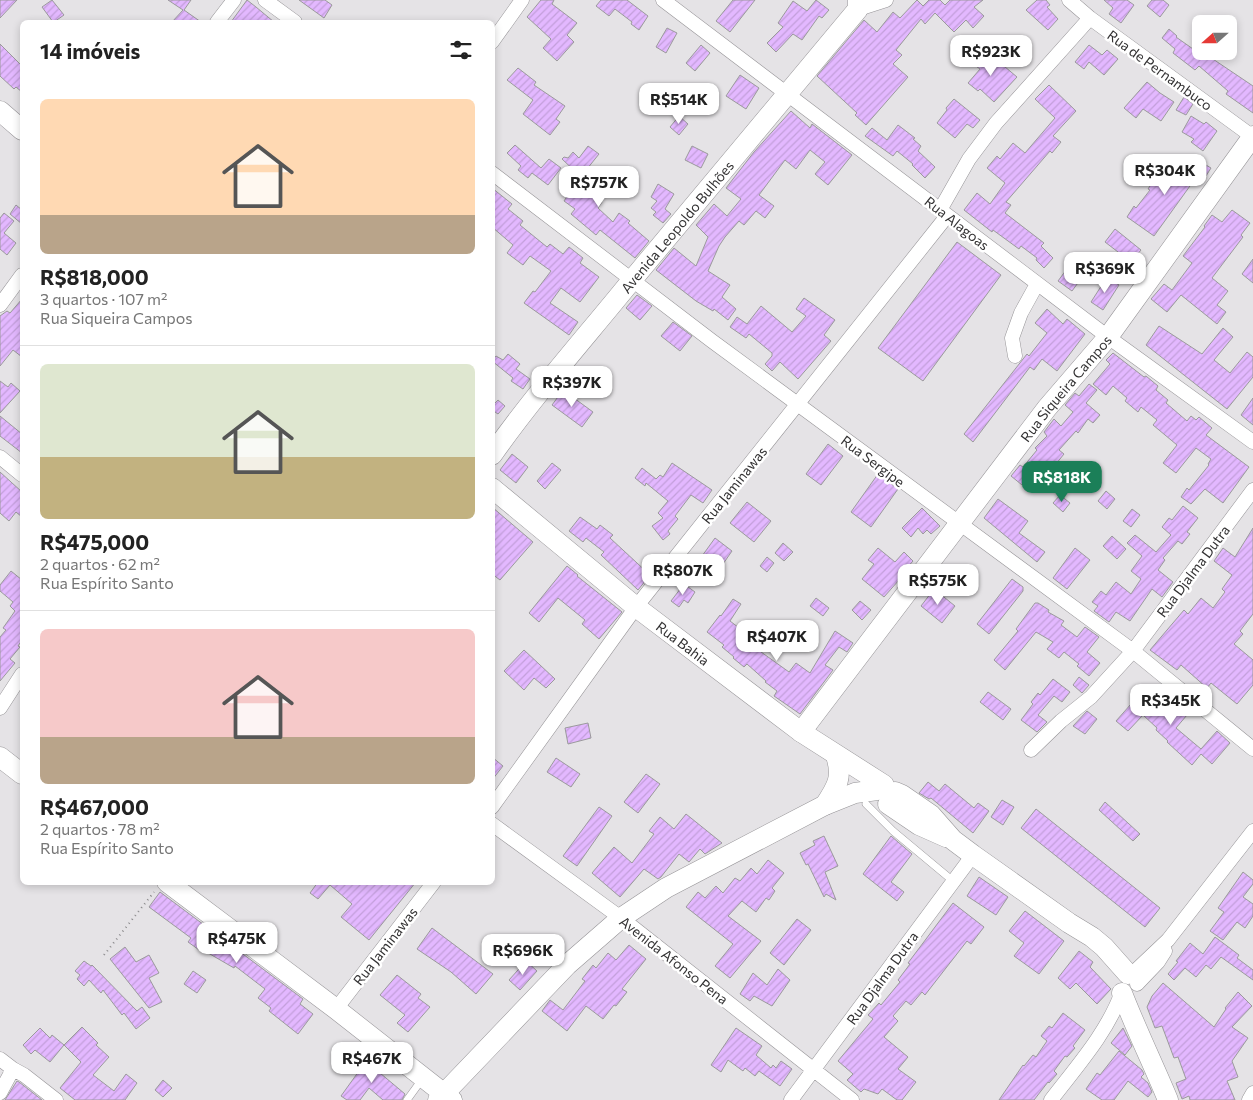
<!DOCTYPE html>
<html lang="pt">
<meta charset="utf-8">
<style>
body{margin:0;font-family:Commissioner,sans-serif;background:#f2f2f2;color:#222;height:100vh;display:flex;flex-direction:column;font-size:19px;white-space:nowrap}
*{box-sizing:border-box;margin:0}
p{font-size:16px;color:#767676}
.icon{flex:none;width:28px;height:28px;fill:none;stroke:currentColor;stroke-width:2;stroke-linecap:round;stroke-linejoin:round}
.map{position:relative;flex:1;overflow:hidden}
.side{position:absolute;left:20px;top:20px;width:475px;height:865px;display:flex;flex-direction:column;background:#fff;border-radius:8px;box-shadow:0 2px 8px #0003}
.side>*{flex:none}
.needle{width:32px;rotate:249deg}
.tools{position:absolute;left:1192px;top:15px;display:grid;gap:10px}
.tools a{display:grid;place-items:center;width:45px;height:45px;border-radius:8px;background:#fff;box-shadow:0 2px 8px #0003;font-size:25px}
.price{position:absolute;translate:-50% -42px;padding:0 11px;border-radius:10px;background:#fff;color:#222;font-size:16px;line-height:32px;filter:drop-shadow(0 1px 2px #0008)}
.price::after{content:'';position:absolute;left:50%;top:30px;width:15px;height:11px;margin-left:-8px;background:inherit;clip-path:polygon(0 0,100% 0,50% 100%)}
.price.on{background:#1b7f58;color:#fff}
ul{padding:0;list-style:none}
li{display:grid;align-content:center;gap:10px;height:265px;padding:0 20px}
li+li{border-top:1px solid #e0e0e0}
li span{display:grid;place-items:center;height:155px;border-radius:8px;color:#555}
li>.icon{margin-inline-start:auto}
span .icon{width:90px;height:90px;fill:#fffc;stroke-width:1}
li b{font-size:21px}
h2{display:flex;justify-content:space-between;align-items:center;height:60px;padding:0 20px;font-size:21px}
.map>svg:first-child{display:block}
.building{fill:url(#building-hatch);stroke:#9b9a9c}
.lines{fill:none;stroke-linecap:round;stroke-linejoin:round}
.lane-casing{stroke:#969497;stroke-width:8}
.street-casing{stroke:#969497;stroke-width:15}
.secondary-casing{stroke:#969497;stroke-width:21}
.path{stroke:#8c8b8d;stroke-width:2;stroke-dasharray:1 4;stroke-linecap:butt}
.lane{stroke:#fff;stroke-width:7}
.street{stroke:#fff;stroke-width:14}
.secondary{stroke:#fff;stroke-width:20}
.labels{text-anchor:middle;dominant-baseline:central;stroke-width:5;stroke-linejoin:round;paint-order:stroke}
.street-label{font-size:14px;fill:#333233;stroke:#fff}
</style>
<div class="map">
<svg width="1253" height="1100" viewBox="0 0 1253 1100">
<defs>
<pattern id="building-hatch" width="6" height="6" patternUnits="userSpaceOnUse" patternTransform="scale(1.25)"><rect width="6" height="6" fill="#e3b8ff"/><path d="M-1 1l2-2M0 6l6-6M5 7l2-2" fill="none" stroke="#c39fdb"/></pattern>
</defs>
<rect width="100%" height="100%" fill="#e5e3e6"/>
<path class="building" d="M0 0H17L0 18Z
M52 0 64 15 54 22H53L42 7Z
M168 0H191L184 10 201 22H172L183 10Z
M247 0 256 7 274 22H231Z
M299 0H325L332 5 324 18Z
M541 0H554L552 4 577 23 567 35 574 42 557 61 543 48 551 39 527 17Z
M601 0H627L648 16 639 30 631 24 632 22 615 9 609 16 596 6Z
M733 0H755L730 32 716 21Z
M816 0 829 10 822 18 819 16 802 40 793 34 776 52 767 43 783 27 778 23 793 1 807 11Z
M917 0 923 6 929 0H940L945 5 950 0H983L974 7 984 16 973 28 966 20 954 32 935 13 925 24 921 19 896 50 902 55 893 64 908 77 866 125 855 115 857 113 817 76 864 20 877 32 893 12 900 18Z
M1037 0H1046L1050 5 1047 7 1058 19 1048 30 1026 10Z
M1104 0H1127L1134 5 1121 23 1109 14 1113 8Z
M1152 0H1163L1169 5 1160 17 1147 6Z
M667 28 677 33 666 53 656 47Z
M1169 29 1177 36 1176 37 1193 49 1201 39V51L1253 86V113L1226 94 1228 91 1199 66 1195 70 1173 53 1175 49 1162 38Z
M0 44 22 66V92L16 87 14 89 0 76Z
M701 45 710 53 695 71 686 63Z
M1089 45 1102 55 1107 50 1118 59 1104 75 1089 62 1084 69 1075 62Z
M985 50 1017 77 994 102 980 89 978 91 968 83 980 69 973 64Z
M518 68 536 82 534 85 565 106 556 119 560 122 550 135 523 114 533 100 507 80Z
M740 75 759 88 746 109 726 96Z
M1147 82 1160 93 1174 102 1161 121 1143 109 1136 118 1124 108Z
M1049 85 1076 111 1053 136 1061 142 1052 153 1050 151 1006 202 1011 205 1005 213 1044 243 1041 246 1053 258 1044 268 1036 260 1037 258 1021 246 1019 249 993 230 992 232 964 210 977 193 990 204 1005 183 987 168 997 156 1000 159 1013 143 1025 153 1055 118 1035 99Z
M1184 97 1193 104 1186 115 1176 110Z
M954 99 980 120 973 128 967 124 955 138 937 123 947 110 946 108Z
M791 111 810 128 812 124 852 155 828 185 815 174 825 162 810 150 796 169 785 160 759 195 774 206 765 218 756 211 744 225 739 221 725 237 719 246 708 271 730 285 722 297 736 309 728 320 714 309 713 311 696 301 656 270 674 248 696 266 708 237 696 225 714 204 727 216 741 199 726 188 754 152Z
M679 116 688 124 679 135 670 127Z
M1191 116 1204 124 1206 122 1217 131 1203 151 1191 142 1194 139 1182 132Z
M898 125 915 138 913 139 921 146 918 151 935 167 925 178 912 165 913 164 897 151 893 156 865 136 872 128 887 140Z
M515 145 541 168 549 159 561 168 548 185 532 173 528 178 518 170 521 166 507 153Z
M588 146 599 154 587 169 594 173 586 189 602 202 598 208 613 222 619 213 630 221 628 223 649 241 635 258 600 230 596 235 571 214 575 209 564 201 580 176 562 159 564 157 568 158 573 152 579 158Z
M692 146 708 154 701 168 685 160Z
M1191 156 1211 168 1206 176 1200 172 1154 236 1127 217 1134 206 1136 208 1150 190 1148 189 1161 169 1177 179Z
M658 184 674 194 665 209 671 214 663 223 653 215 656 212 651 208 657 201 651 197Z
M492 188 512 204 508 209 523 221 520 225 547 247 550 244 563 254 569 247 583 258 580 263 599 277 580 302 561 288 550 303 578 322 569 335 524 303 533 291 535 292 551 271 530 256 523 265 507 253 513 245 492 227Z
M16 205 22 210V224L10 214Z
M1232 210 1250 223 1241 235 1243 237 1212 278 1228 291 1217 305 1226 312 1217 324 1181 295 1167 312 1151 299 1164 284 1172 290 1192 263 1183 256 1205 227 1204 226 1212 215 1222 222Z
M4 213 14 221 4 233 16 243 7 255 0 249V218Z
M1115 229 1141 250 1131 262 1105 242Z
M957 242 1001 275 923 381 878 348Z
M1253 259V283L1242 274Z
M1072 262 1086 272 1072 291 1058 281Z
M1107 277 1119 285 1103 310 1091 302Z
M637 295 652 306 640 320 626 308Z
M804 298 835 320 824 335 831 341 798 379 780 362 772 371 765 364 772 356V353L749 334 746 338 730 327 737 317 747 324 761 306 792 332 806 316 796 309Z
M22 299V357L13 350 0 366V316L7 311 10 313Z
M1047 309 1063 324 1067 319 1085 334 1057 371 1042 359 1034 370 1030 367 973 442 964 434 1027 354 1029 356 1047 333 1035 323Z
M673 322 692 336 680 351 661 336Z
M1159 326 1202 354 1223 328 1233 337 1214 360 1230 373 1247 352 1253 357V377L1227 409 1146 345Z
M1113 353 1144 377 1146 376 1158 386 1156 390 1168 400 1166 403 1187 421 1191 416 1196 420 1199 417 1212 428 1206 435 1249 467 1223 503 1205 489 1191 504 1181 497 1187 488 1189 490 1209 465 1208 464 1211 459 1196 448 1176 473 1163 463 1177 445 1153 425 1157 420 1141 407 1138 412 1125 401 1127 398 1113 386 1106 395 1093 384 1110 364 1106 360Z
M508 354 520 364 516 369 530 379 523 389 511 381 513 378 492 361 496 356 503 360Z
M0 381 8 387 11 383 20 391 0 413Z
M1089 384 1097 390 1086 403 1100 415 1093 423 1088 419 1078 433 1076 431 1059 450 1064 454 1039 485 1034 481 1030 486 1025 481 1022 485 1011 476 1020 465 1023 467 1037 450 1035 448 1047 436 1044 432 1054 419 1061 426 1073 412 1065 405 1075 393 1079 396Z
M563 390 593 412 582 427 552 405Z
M1253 398V425L1241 415Z
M498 400 505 406 498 414 492 410V406Z
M0 416 22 434V453L0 436Z
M828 444 843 456 821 485 806 474Z
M512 454 528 467 516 483 500 470Z
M552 463 561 470 545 489 537 481Z
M672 463 712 490 703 503 691 495 675 516 678 519 668 531 670 534 663 540 652 526 663 518 658 513 668 501 646 483 645 486 635 478 642 468 656 479 660 475 663 477Z
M0 472 22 492V517L16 512 9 521 0 513Z
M878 474 898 489 871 527 851 512Z
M1106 491 1115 499 1107 509 1098 501Z
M1060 495 1070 503 1063 512 1053 503Z
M998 499 1028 521 1019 533 1045 552 1037 562 984 518Z
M747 502 771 521 754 542 730 523Z
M1183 506 1198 518 1187 532 1190 534 1182 544 1178 541 1163 558 1165 560 1158 570 1173 582 1162 597 1152 589 1130 621 1116 612 1109 622 1094 611 1098 606 1092 602 1101 591 1106 595 1116 582 1131 594 1141 579 1131 571 1142 556 1127 543 1135 535 1156 552 1171 535 1162 527 1169 518 1172 520Z
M492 507 533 542 500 580 492 574Z
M922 508 940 526 931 534 927 530 923 534 918 528 911 537 902 528Z
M1132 509 1140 515 1131 527 1123 521Z
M580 517 597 529 600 525 613 535 610 538 650 575 638 590 601 555 604 552 586 538 583 542 569 531Z
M1253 528V614L1240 631 1243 634 1234 644 1253 660V685L1237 704 1211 683 1207 688 1181 665 1177 670 1150 650 1184 610 1188 614 1201 598 1213 608 1225 592 1222 589 1232 575 1214 561 1223 548 1235 557Z
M1112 536 1126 549 1117 559 1103 546Z
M715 538 732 551 714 577 697 563Z
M783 543 793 552 784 561 775 553Z
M878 548 895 562 904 552 913 561 905 570 907 571 884 597 862 579 874 564 868 560Z
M1075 548 1090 560 1067 589 1053 578Z
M767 557 774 563 767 572 760 566Z
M567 566 578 575 577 576 622 612 599 639 582 624 585 620 558 598 539 622 529 613Z
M11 571 22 580V640L18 646 20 647 10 659 15 663 0 681V637L6 630 3 628 15 611 10 606 13 602 0 591V585Z
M1012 579 1023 587V591L989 634 977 624Z
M684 584 695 592 688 603 684 600 679 607 671 601Z
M934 589 955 606 942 623 921 606Z
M816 598 829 608 823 616 810 606Z
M733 599 741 604 730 621 747 634 743 639 789 672 796 663 810 673 835 631 853 643 847 652 839 647 825 665 833 670 800 714 774 696 777 691 765 682 766 681 747 664 744 667 733 658 734 657 722 647 724 645 707 632 720 615 721 616Z
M860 601 871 610 862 620 852 610Z
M1035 603H1038L1049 610 1048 612 1064 621 1061 625 1077 637 1085 627 1099 637 1087 652 1100 663 1089 676 1077 666 1079 664 1064 652 1059 658 1047 649 1053 642 1036 632 1005 670 994 660 1018 631 1016 629Z
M524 650 555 679 546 688 534 678 524 690 504 671Z
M1079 677 1089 685 1082 693 1073 685Z
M1053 679 1070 692 1062 702 1054 696 1038 715 1047 722 1037 732 1021 720 1033 704 1031 702 1038 693 1040 695Z
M1146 687 1160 698 1162 696 1175 708 1177 705 1187 715 1176 728 1201 749 1217 731 1230 743 1212 764 1201 754 1192 765 1167 742 1168 741 1156 730 1157 728 1143 715 1128 731 1116 721Z
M988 692 1011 709 1003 720 980 702Z
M1087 711 1097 719 1085 734 1073 726Z
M588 723 591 738 568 744 565 728Z
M492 757 503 766 492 780Z
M556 758 580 774 571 787 547 772Z
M646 774 660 784 638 813 624 802Z
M928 782 939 791 945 784 974 808 978 803 989 811 973 833 931 798 929 799 919 793Z
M1002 800 1014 807 1003 825 991 817Z
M1105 802 1140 834 1133 841 1099 810Z
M599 807 612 816 577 866 563 856Z
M1036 809 1160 908 1145 927 1021 828Z
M686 814 722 843 705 854 700 849 689 862 679 854 661 877 658 879 644 869 620 897 592 873 614 847 632 863 654 834 649 831 660 817 674 829Z
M824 836 838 866 825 872 836 900 826 894 824 897 808 864 806 865 800 853 815 845 813 841Z
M891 836 912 854 891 882 904 892 897 901 863 874Z
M768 860 784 873 772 888 775 891 769 900 766 898 756 912 742 901 728 916 761 941 730 978 715 966 733 944 686 907 698 892 705 898 716 886 723 893 735 878 740 881 751 868 757 874Z
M1243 872 1253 880V884L1243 897 1253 904V916L1245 928 1237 922 1223 940 1210 931 1224 912 1218 908Z
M979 877 1008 897 996 915 967 896Z
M318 882H416L369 940 341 917 352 904 330 885 318 899 310 893Z
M160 892 303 999 300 1004 313 1014 298 1034 269 1011 271 1008 258 998 265 989 235 966 234 968 203 950 202 952 188 942 191 938 149 907Z
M953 903 984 927 971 944 967 941 925 995 922 992 911 1005 906 1001 893 1016 898 1021 884 1037 908 1057 898 1069 916 1082 902 1100H897L882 1089 878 1094 864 1089 861 1092 847 1080 853 1074 838 1061 873 1019 868 1015 879 1003 881 1005 900 982 898 980 910 964 908 963Z
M1025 911 1064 941 1039 974 1014 956 1024 943 1009 931Z
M797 919 811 930 784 965 770 953Z
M432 928 493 974 476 994 451 972 417 949Z
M1215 937 1239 955 1237 958 1253 970V980L1221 957 1211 969 1206 965 1196 977 1185 968 1174 980 1168 974 1178 962 1176 961 1190 943 1203 954Z
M629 945 646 959 622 989 627 992 616 1006 614 1005 603 1019 586 1006 567 1031 542 1011 550 1000 563 1010 585 981 582 979 593 965 596 968 608 953 616 960Z
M125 947 136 962 149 955 159 973 149 978 162 1002 149 1008 110 959Z
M1079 951 1093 962 1090 967 1111 989 1097 1004 1076 983 1070 989 1058 978Z
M84 961 91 966 92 965 137 1011 142 1007 150 1018 136 1029 124 1013 122 1015 103 990 101 993 89 980 84 986 77 979 80 975 75 971Z
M526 961 537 971 520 990 509 980Z
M778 969 790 980 772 1006 754 996 750 1001 740 994 753 973 767 985Z
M193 971 206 980 197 993 184 984Z
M397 975 421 994 418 998 430 1007 408 1032 397 1023 405 1015 380 995Z
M1163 983 1214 1027 1226 1009 1225 1008 1238 992 1252 1006 1232 1027 1248 1038 1232 1061 1238 1077 1227 1081 1235 1100H1190L1189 1096 1182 1099 1176 1083 1186 1079 1178 1057 1174 1058 1162 1026 1155 1028 1147 1007 1152 996Z
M1063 1013 1085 1030 1073 1046 1075 1048 1067 1057 1065 1056 1054 1071 1057 1074 1049 1083 1048 1082 1034 1100H999L1023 1065 1024 1066 1033 1055 1036 1057 1047 1041 1041 1036 1049 1026 1052 1028Z
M82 1027 98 1043 96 1045 109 1057 93 1075 114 1091 126 1074 137 1083 125 1100H75L60 1088 81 1062 64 1045Z
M40 1028 50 1038 52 1035 64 1045 50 1062 35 1050 31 1054 23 1045Z
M736 1028 762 1046 756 1055 771 1068 773 1065 776 1068 781 1061 792 1069 780 1086 759 1071 755 1076 745 1068 743 1071 728 1060 721 1072 711 1065Z
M1123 1028 1132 1046 1125 1055 1111 1043Z
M1119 1051 1142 1070 1144 1074 1141 1077 1148 1083 1152 1092 1148 1097 1128 1081 1114 1100H1102L1086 1089 1097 1073 1100 1075Z
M369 1057 384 1067 380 1073 405 1094 402 1100H383L369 1088 360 1100H347L341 1096Z
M163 1080 172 1088 163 1097 155 1090Z
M17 1081 19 1082 42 1100H5Z"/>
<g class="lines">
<defs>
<path id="lane" d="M866 804 893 831 953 881
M407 1100 423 1078"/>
<path id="street" d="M265 0 295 22
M663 0 1108 337 1253 442
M1069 0 1090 18 1253 137
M858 9 886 0
M217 22 234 0
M492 42 522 0
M492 173 712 341 1133 651 1253 749
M940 210 969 159 996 123 1090 18
M0 305 22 275
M1015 356 1012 338 1021 313 1037 284
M0 457 22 475
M0 708 22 674
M1031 750 1061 721 1091 697 1133 651 1253 490
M492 807 636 607 947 216
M492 824 621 918 852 1100
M1131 975 1168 940 1253 831
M1137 984 1158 962 1165 951
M336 1009 434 882
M0 1059 13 1069 24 1075 56 1100
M0 1093 13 1069
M791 1100 973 855
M1051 1100C1077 1066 1107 1033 1122 992
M1249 1100 1253 1093"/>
<g id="secondary">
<path d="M0 111 22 130"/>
<path id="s1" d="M492 455C535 394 585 338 632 280 708 190 782 99 858 9V0"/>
<path id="s2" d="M492 488 636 607 801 732 884 785"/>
<path id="s3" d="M801 732 1047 408 1108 337 1253 136"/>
<path d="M0 757 22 774"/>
<path d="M895 792 902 795 931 815 953 840 973 855 1069 923 1092 937 1104 947 1128 974"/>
<path d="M888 804 919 825 946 837"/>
<path d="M825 805C837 787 843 777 836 756"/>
<path d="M167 882 336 1009 452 1100"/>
<path d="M1122 993C1136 1029 1153 1064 1168 1100"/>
<path d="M438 1100 567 965 621 918 666 888 825 805 855 793 877 790"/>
</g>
</defs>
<use href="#lane" class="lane-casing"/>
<use href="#street" class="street-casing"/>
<use href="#secondary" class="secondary-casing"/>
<path class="path" d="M104 955 154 892"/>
<use href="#lane" class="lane"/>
<use href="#street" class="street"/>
<use href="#secondary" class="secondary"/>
</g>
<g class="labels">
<g class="street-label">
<text transform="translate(1160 70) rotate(36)">Rua de Pernambuco</text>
<text transform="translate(957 223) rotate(38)">Rua Alagoas</text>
<text stroke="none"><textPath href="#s1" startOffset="294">Avenida Leopoldo Bulhões</textPath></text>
<text stroke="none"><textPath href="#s3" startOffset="434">Rua Siqueira Campos</textPath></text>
<text transform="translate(873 461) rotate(37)">Rua Sergipe</text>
<text transform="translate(734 485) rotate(-51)">Rua Jaminawas</text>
<text transform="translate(1193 571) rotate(-53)">Rua Djalma Dutra</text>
<text stroke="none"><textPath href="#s2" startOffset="246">Rua Bahia</textPath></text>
<text transform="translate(385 946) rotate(-52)">Rua Jaminawas</text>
<text transform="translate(674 960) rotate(38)">Avenida Afonso Pena</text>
<text transform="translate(882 978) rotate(-54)">Rua Djalma Dutra</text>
</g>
</g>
</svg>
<div class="tools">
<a><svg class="needle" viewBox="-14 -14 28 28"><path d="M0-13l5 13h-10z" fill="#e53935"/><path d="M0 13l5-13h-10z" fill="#767676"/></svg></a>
</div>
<b class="price" style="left:991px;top:77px">R$923K</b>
<b class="price" style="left:679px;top:125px">R$514K</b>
<b class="price" style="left:1165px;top:196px">R$304K</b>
<b class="price" style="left:599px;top:208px">R$757K</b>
<b class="price" style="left:1105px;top:294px">R$369K</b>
<b class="price" style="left:572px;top:408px">R$397K</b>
<b class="price on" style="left:1062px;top:503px">R$818K</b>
<b class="price" style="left:683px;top:596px">R$807K</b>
<b class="price" style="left:938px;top:606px">R$575K</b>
<b class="price" style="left:777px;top:662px">R$407K</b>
<b class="price" style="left:1171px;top:726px">R$345K</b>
<b class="price" style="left:237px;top:964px">R$475K</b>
<b class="price" style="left:523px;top:976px">R$696K</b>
<b class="price" style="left:372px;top:1084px">R$467K</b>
<section class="side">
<h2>14 imóveis<svg class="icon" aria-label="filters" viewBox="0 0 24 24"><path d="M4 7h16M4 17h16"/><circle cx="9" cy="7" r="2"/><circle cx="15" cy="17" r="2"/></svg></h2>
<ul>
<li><span style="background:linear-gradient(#ffd9b3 75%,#b9a48a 0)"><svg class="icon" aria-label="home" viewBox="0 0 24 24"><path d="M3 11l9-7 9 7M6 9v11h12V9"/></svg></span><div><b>R$818,000</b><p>3 quartos · 107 m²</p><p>Rua Siqueira Campos</p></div></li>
<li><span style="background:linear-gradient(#dfe7d0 60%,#c2b280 0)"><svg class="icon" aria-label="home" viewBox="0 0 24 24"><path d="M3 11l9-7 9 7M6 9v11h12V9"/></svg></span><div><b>R$475,000</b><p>2 quartos · 62 m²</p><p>Rua Espírito Santo</p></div></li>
<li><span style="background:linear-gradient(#f6c9c9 70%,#b9a48a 0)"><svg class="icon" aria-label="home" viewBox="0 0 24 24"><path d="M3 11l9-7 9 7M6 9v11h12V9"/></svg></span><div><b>R$467,000</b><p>2 quartos · 78 m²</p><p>Rua Espírito Santo</p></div></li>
</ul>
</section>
</div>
